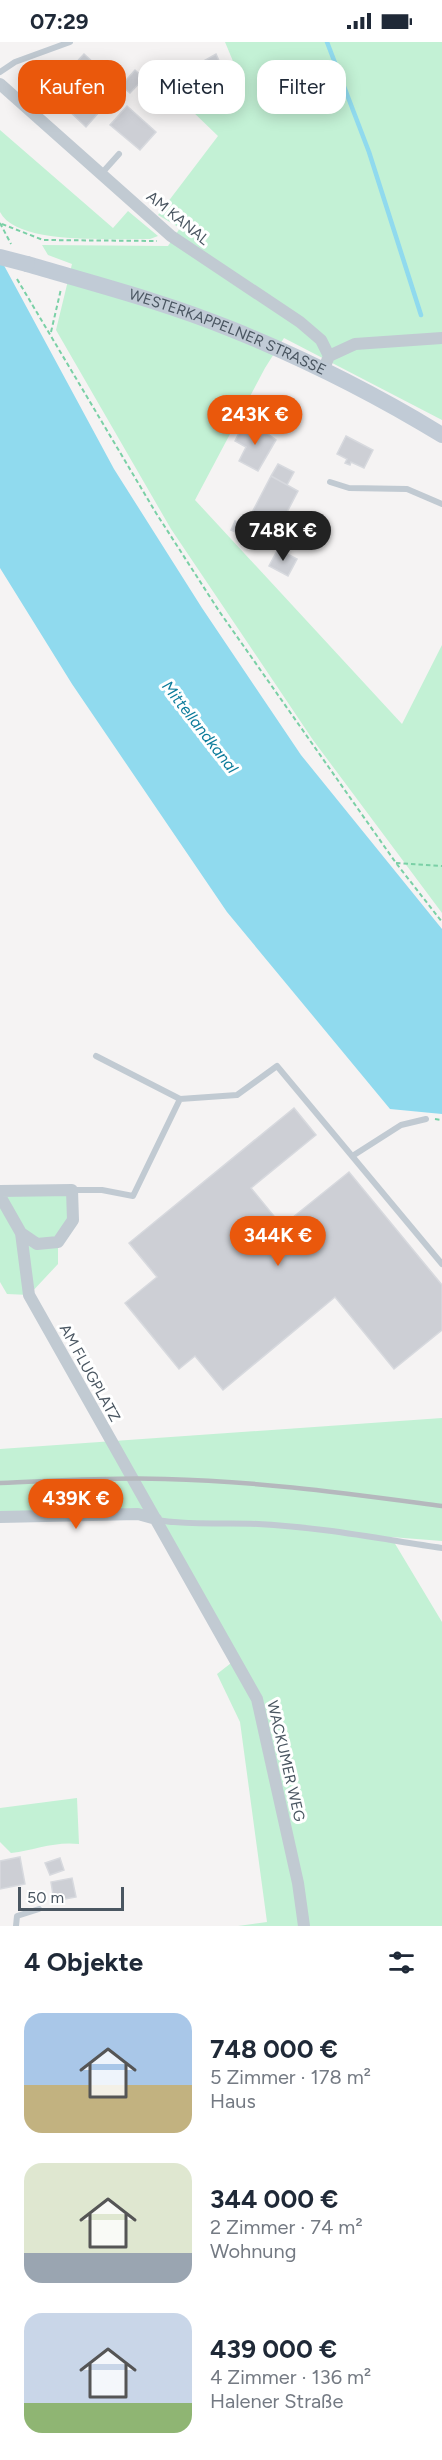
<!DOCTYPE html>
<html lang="de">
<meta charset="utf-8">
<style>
body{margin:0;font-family:Figtree,sans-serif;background:#f6f6f7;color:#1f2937;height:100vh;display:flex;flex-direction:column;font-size:22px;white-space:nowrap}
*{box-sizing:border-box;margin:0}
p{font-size:20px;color:#747a83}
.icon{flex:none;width:33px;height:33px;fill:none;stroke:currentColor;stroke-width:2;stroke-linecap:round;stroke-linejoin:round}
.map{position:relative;height:1884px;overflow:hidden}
.sheet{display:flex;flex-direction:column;background:#fff;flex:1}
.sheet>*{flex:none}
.banner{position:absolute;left:18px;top:18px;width:406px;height:54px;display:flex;gap:12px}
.scale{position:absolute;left:18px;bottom:15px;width:106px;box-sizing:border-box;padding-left:6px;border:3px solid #4a5661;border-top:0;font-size:16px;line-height:21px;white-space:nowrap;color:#4a5661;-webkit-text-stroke:4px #fff;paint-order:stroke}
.price{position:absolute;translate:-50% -51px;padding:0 14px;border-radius:21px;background:#ea580c;color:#fff;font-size:20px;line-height:39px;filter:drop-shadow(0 2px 3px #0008)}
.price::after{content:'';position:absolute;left:50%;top:36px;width:18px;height:14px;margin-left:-9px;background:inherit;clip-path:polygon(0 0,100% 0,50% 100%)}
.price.active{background:#222;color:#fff}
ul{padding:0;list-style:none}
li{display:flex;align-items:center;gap:18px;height:150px;padding:0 24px}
li span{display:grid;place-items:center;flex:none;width:168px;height:120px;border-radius:18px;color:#555}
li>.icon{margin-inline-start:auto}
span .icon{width:72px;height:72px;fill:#fffc;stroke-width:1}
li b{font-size:26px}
h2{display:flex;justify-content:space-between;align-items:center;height:72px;padding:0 24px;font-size:26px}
.pill{padding:0 21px;border-radius:18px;background:#fff;box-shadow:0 3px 15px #0003;font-size:21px;line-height:54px}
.pill.active{background:#ea580c;color:#fff}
.status{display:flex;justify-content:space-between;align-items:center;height:42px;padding:0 30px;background:#fff;direction:ltr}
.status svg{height:16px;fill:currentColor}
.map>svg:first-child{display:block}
.green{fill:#c3f1d5}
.water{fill:#90daee}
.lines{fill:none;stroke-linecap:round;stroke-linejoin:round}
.stream{stroke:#90daee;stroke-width:4.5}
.building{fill:#cdcfd5;stroke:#d7d9de;stroke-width:1.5}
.path{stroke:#7ad0a6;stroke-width:2;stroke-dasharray:4.5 3;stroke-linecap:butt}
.lane{stroke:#c1cad2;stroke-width:6}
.street{stroke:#c1cad2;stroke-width:12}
.secondary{stroke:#c1cbd6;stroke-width:16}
.rail{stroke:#b5b8bd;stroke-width:4.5}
.secondary-bridge{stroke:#c1cbd6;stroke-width:16}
.labels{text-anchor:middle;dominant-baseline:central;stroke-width:6;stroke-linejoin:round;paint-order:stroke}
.street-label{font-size:15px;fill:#4a5661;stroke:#fff}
.water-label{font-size:16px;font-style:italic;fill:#0c7c9b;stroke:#fff}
</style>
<div class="status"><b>07:29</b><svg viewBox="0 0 49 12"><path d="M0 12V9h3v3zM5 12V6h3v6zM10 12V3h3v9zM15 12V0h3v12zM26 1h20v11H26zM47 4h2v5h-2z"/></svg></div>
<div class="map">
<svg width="442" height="1884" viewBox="0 0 442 1884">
<rect width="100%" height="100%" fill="#f5f3f3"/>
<path class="green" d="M225 0H442V378L284 296 265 326 195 458 402 682 442 603V871L313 698 171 487 56 288 72 222 48 213 42 203 168 204 180 186 158 173 218 94 190 67 245 48Z
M0 88 113 186 128 169 158 194 150 197C115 196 17 204 0 170Z
M72 1148 73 1178 58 1200V1222L29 1253 7 1252 0 1240V1149Z
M442 1376V1499L391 1495 442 1580V1884H238L267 1880 240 1680 217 1632 235 1618 156 1478 0 1475V1407Z
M77 1756 79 1802C55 1799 35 1808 11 1811L0 1800V1766Z"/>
<path class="water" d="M0 216 114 427 202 566 301 713 442 887V1072L390 1067 227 870 72 642 0 526Z"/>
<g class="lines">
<path class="stream" d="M327 0 369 110 421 273"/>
</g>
<path class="building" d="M84 12 95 22 92 25 105 37 97 47 70 27Z
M216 12 226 34 199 46 191 26Z
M174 21 183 43 170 48 166 39 162 40 151 31Z
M135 28 144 36 130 51 121 44Z
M109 34 121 45 86 85 66 66 88 41 97 48Z
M127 64 156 90 140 108 110 83Z
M244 381 258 389 260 386 276 398 258 429 239 419 246 405 235 399Z
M346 394 373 408 364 426 351 420 350 423 345 421 347 417 337 412Z
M278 422 294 430 287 443 271 434Z
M271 434 298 449 273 497 246 482Z
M235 479 244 483 240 492 231 488Z
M278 507 297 517 288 534 269 524Z
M294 1066 316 1093 251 1146 282 1184 349 1130 442 1243V1288L394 1327 335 1255 223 1348 195 1314 179 1327 125 1261 157 1235 129 1201Z
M20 1815 25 1842 0 1847V1819Z
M60 1816 64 1828 50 1833 45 1821Z
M72 1836 76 1855 54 1859 51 1840Z"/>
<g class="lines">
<path class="path" d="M0 181 11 202
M2 182 43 198 157 199
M17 237 156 471 219 569 396 821 442 880
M51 290 61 247
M396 821 442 824
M435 1077 442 1078"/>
<path class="lane" d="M0 30 15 20 70 0
M102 131 119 112
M330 440 349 446 407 447 442 462
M180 1057 237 1053 277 1024 442 1222
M354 1113 401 1083 426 1077
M73 1148H102L133 1154 180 1057 96 1014
M157 1478C191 1484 224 1480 258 1482 320 1485 381 1497 442 1506
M16 1884 17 1874 39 1867"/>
<path class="street" d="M0 42 171 194 300 280 321 298 329 314 323 329
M329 314 355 302 442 296
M0 1149 72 1148 73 1178 58 1200 37 1202 21 1191 29 1253 257 1657 298 1841 304 1884
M0 1154 21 1191
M0 1475 138 1472 156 1477"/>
<path class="secondary" id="s1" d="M27 222C95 242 165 260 231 287 303 316 375 352 442 393"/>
<path class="rail" d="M0 1441C55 1439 110 1435 165 1437 258 1439 350 1452 442 1464"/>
<path class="secondary-bridge" d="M0 215 27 222"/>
</g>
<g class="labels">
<g class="street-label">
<text transform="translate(178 176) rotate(39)">AM KANAL</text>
<text stroke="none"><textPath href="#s1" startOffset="212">WESTERKAPPELNER STRASSE</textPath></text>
<text transform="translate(90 1331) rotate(61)">AM FLUGPLATZ</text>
<text transform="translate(286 1719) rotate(77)">WACKUMER WEG</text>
</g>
<g class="water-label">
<text transform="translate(200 685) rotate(52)">Mittellandkanal</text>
</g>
</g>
</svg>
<div class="scale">50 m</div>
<b class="price" style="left:255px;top:404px">243K €</b>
<b class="price active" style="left:283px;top:520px">748K €</b>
<b class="price" style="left:278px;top:1225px">344K €</b>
<b class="price" style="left:76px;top:1488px">439K €</b>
<div class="banner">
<a class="pill active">Kaufen</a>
<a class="pill">Mieten</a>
<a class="pill">Filter</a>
</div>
</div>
<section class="sheet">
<h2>4 Objekte<svg class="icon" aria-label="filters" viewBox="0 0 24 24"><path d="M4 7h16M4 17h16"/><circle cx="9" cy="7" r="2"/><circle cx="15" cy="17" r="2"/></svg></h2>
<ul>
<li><span style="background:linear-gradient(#a9c7e8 60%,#c2b280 0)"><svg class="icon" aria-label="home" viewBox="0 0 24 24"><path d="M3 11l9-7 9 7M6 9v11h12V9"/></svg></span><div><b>748 000 €</b><p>5 Zimmer · 178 m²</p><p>Haus</p></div></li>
<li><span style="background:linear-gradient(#dfe7d0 75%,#9aa5b1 0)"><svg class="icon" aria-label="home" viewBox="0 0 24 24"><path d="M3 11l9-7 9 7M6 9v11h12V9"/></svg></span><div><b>344 000 €</b><p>2 Zimmer · 74 m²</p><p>Wohnung</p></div></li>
<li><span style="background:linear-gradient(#c9d6e8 75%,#8fb573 0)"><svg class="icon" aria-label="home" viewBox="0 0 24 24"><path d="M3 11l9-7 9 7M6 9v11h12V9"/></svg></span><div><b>439 000 €</b><p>4 Zimmer · 136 m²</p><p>Halener Straße</p></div></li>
</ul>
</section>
